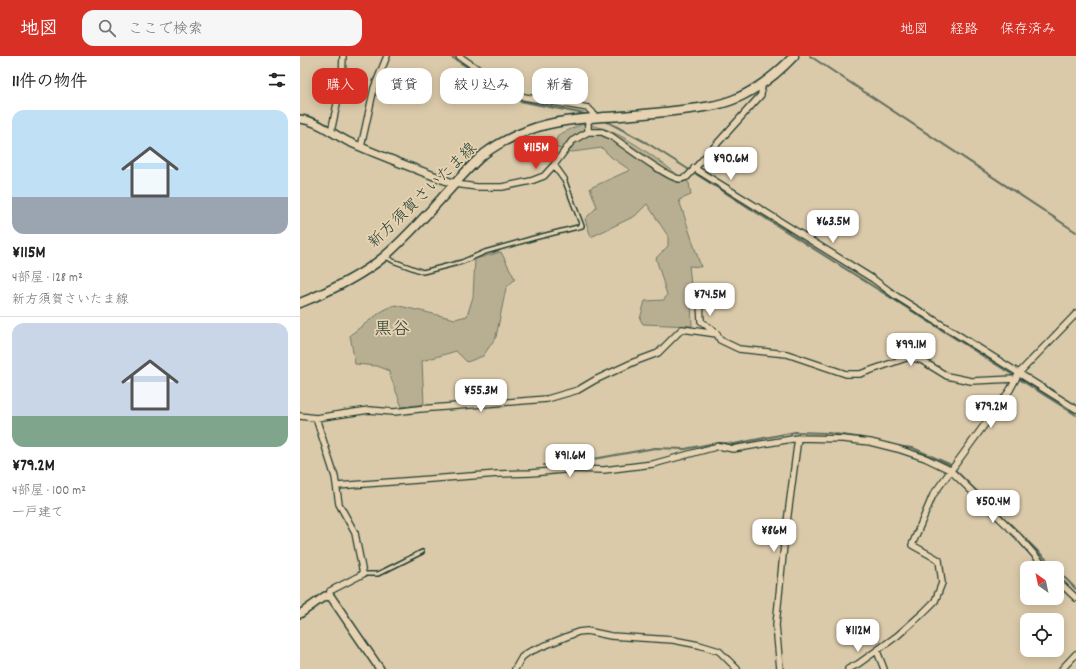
<!DOCTYPE html>
<html lang="ja">
<meta charset="utf-8">
<style>
body{margin:0;font-family:Dekko,"Klee One",sans-serif;background:#f6f6f6;color:#222;height:100vh;display:flex;flex-direction:column;font-size:15px;white-space:nowrap}
*{box-sizing:border-box;margin:0}
p{font-size:13px;color:#767676}
.icon{flex:none;width:22px;height:22px;fill:none;stroke:currentColor;stroke-width:2;stroke-linecap:round;stroke-linejoin:round}
.map{position:relative;flex:1;overflow:hidden}
.drawer{display:flex;flex-direction:column;background:#fff;width:300px}
.drawer>*{flex:none}
.top-card{position:absolute;left:12px;top:12px;width:380px;height:36px;display:flex;gap:8px}
.needle{width:26px;rotate:327deg}
.tools{position:absolute;left:720px;top:505px;display:grid;gap:8px}
.tools a{display:grid;place-items:center;width:44px;height:44px;border-radius:8px;background:#fff;box-shadow:0 2px 10px #0003;font-size:20px}
.price{position:absolute;translate:-50% -34px;padding:0 9px;border-radius:8px;background:#fff;color:#222;font-size:13px;line-height:26px;filter:drop-shadow(0 1px 2px #0008)}
.price::after{content:'';position:absolute;left:50%;top:24px;width:12px;height:9px;margin-left:-6px;background:inherit;clip-path:polygon(0 0,100% 0,50% 100%)}
.price.selected{background:#d93025;color:#fff}
ul{padding:0;list-style:none}
li{display:grid;align-content:center;gap:8px;height:212px;padding:0 12px}
li+li{border-top:1px solid #e0e0e0}
li span{display:grid;place-items:center;height:124px;border-radius:12px;color:#555}
li>.icon{margin-inline-start:auto}
span .icon{width:72px;height:72px;fill:#fffc;stroke-width:1}
li b{font-size:17px}
h2{display:flex;justify-content:space-between;align-items:center;height:48px;padding:0 12px;font-size:17px}
.pill{padding:0 14px;border-radius:12px;background:#fff;box-shadow:0 2px 10px #0003;font-size:14px;line-height:36px}
.pill.selected{background:#d93025;color:#fff}
header{display:flex;align-items:center;gap:24px;box-sizing:border-box;height:56px;padding:0 20px;background:#d93025;color:#fff}
header strong{font-size:19px}
nav{display:flex;gap:22px;margin-inline-start:auto;font-size:14px}
.search{width:280px;height:36px;background:#f6f6f6;display:flex;align-items:center;gap:10px;box-sizing:border-box;padding:0 14px;border-radius:12px;color:#767676;font-size:15px}
main{display:flex;flex:1;min-height:0}
.map>svg:first-child{display:block}
.green{fill:#b8af93;stroke:#6c7664}
.lines{fill:none;stroke-linecap:round;stroke-linejoin:round}
.stream{stroke:#606e5d;stroke-width:2}
.service-casing{stroke:#1f3d34;stroke-width:6}
.minor-casing{stroke:#1f3d34;stroke-width:8}
.tertiary-casing{stroke:#1f3d34;stroke-width:10}
.secondary-casing{stroke:#1f3d34;stroke-width:11}
.service{stroke:#e7d3b1;stroke-width:3}
.minor{stroke:#e7d3b1;stroke-width:5.5}
.tertiary{stroke:#e7d3b1;stroke-width:7}
.secondary{stroke:#e7d3b1;stroke-width:8}
.labels{text-anchor:middle;dominant-baseline:central;stroke-width:3.5;stroke-linejoin:round;paint-order:stroke}
.street-label{font-size:16px;fill:#1f3d34;stroke:#e7d3b1}
.quarter-label{font-size:18px;fill:#1f3d34;stroke:#e7d3b1}
</style>
<header>
<strong>地図</strong>
<div class="search"><svg class="icon" aria-label="search" viewBox="0 0 24 24"><circle cx="10" cy="10" r="6"/><path d="M15 15l6 6"/></svg>ここで検索</div>
<nav><a>地図</a><a>経路</a><a>保存済み</a></nav>
</header>
<main>
<section class="drawer">
<h2>11件の物件<svg class="icon" aria-label="filters" viewBox="0 0 24 24"><path d="M4 7h16M4 17h16"/><circle cx="9" cy="7" r="2"/><circle cx="15" cy="17" r="2"/></svg></h2>
<ul>
<li><span style="background:linear-gradient(#bfe0f5 70%,#9aa5b1 0)"><svg class="icon" aria-label="home" viewBox="0 0 24 24"><path d="M3 11l9-7 9 7M6 9v11h12V9"/></svg></span><div><b>¥115M</b><p>4部屋 · 128 m²</p><p>新方須賀さいたま線</p></div></li>
<li><span style="background:linear-gradient(#c9d6e8 75%,#7fa58c 0)"><svg class="icon" aria-label="home" viewBox="0 0 24 24"><path d="M3 11l9-7 9 7M6 9v11h12V9"/></svg></span><div><b>¥79.2M</b><p>4部屋 · 100 m²</p><p>一戸建て</p></div></li>
</ul>
</section>
<div class="map">
<svg width="776" height="613" viewBox="0 0 776 613">
<rect width="100%" height="100%" fill="#dbcaaa"/>
<filter id="ink" filterUnits="userSpaceOnUse"><feTurbulence type="fractalNoise" baseFrequency=".025" numOctaves="2"/><feDisplacementMap in="SourceGraphic" scale="8" xChannelSelector="R" yChannelSelector="G"/><feConvolveMatrix kernelMatrix="1 2 1 2 8 2 1 2 1" color-interpolation-filters="sRGB"/></filter>
<g filter="url(#ink)">
<path class="green" d="M282 68C321 71 358 105 389 127L391 139 379 144 401 211 389 210C392 230 391 250 392 270L343 268 340 263 345 245 364 244 367 239 356 202 368 190V180L347 148 335 160 291 181 285 163 297 151 290 132 330 114 311 101 302 92 272 96 254 91 258 79Z
M201 196 215 223 206 232 196 281 183 300 167 306 156 295 122 305 124 348 102 351 88 314 77 310 55 308 50 279 85 253 95 249 155 263 167 260 173 241 175 203Z"/>
<g class="lines">
<path class="stream" d="M150 0 220 45 290 59
M510 0 776 176
M304 64 347 87 776 359
M596 390 613 392 649 408 755 512
M244 409 299 402 355 392 385 393 410 388 425 387 434 388 495 376 528 377 563 382
M757 514 776 533"/>
<defs>
<path id="service" d="M86 201 93 205 123 216 162 206 185 196 234 182 282 170 264 123
M63 518H78L122 496"/>
<path id="minor" d="M31 76 42 24 43 0
M288 76H302L311 80C323 88 369 123 380 123 383 123 385 121 387 121L461 39 462 28
M61 91 74 32 87 0
M254 109 264 123
M394 112 573 223 596 240 776 353
M155 128 177 131H202L231 125 244 120 254 109 272 85 288 76V66L292 62 293 57 288 52 224 41 198 27 159 0
M400 245 401 265 417 278 420 284 439 293 487 298 546 318H560L609 301 621 304 647 320 671 325 715 323
M0 360 16 362 69 354 94 356 119 353 247 343 278 334 295 324 334 306 358 297 382 273 417 278
M16 362 35 421 39 448 55 477 63 518 30 535 29 540
M37 430 198 418 231 417 273 413 304 414 353 408 419 390 433 393 498 382 543 383 570 386 598 393 625 402 650 414 719 481 746 512
M757 524 776 542
M577 595 584 613
M215 613 222 601 229 596 278 576 287 575 311 580 373 584 399 589 419 595 437 613
M480 613 476 569 484 489 498 382
M548 613 558 608 597 580 623 557 635 545 642 527 639 504 612 489 633 439 710 334 719 317 776 258
M762 613 776 598"/>
<path id="tertiary" d="M0 63C18 65 31 77 47 85 82 101 119 114 155 128
M0 558 25 540 31 541 80 613"/>
<path id="secondary" d="M0 247C30 235 60 221 85 200 108 180 129 156 150 133 161 121 172 108 184 98 197 88 213 80 229 74 252 65 279 63 304 61 330 60 356 57 382 54 400 52 418 50 435 43 458 33 477 18 494 0"/>
</defs>
<use href="#service" class="service-casing"/>
<use href="#minor" class="minor-casing"/>
<use href="#tertiary" class="tertiary-casing"/>
<use href="#secondary" class="secondary-casing"/>
<use href="#service" class="service"/>
<use href="#minor" class="minor"/>
<use href="#tertiary" class="tertiary"/>
<use href="#secondary" class="secondary"/>
</g>
</g>
<g class="labels">
<g class="street-label">
<text transform="translate(123 140) rotate(-44)">新方須賀さいたま線</text>
</g>
<g class="quarter-label">
<text x="92" y="274">黒谷</text>
</g>
</g>
</svg>
<div class="tools">
<a><svg class="needle" viewBox="-14 -14 28 28"><path d="M0-13l5 13h-10z" fill="#e53935"/><path d="M0 13l5-13h-10z" fill="#767676"/></svg></a>
<a><svg class="icon" aria-label="locate" viewBox="0 0 24 24"><circle cx="12" cy="12" r="6"/><path d="M12 2v4M12 18v4M2 12h4M18 12h4"/></svg></a>
</div>
<b class="price selected" style="left:236px;top:114px">¥115M</b>
<b class="price" style="left:431px;top:125px">¥90.6M</b>
<b class="price" style="left:533px;top:188px">¥63.5M</b>
<b class="price" style="left:410px;top:261px">¥74.5M</b>
<b class="price" style="left:611px;top:311px">¥99.1M</b>
<b class="price" style="left:181px;top:357px">¥55.3M</b>
<b class="price" style="left:691px;top:373px">¥79.2M</b>
<b class="price" style="left:270px;top:422px">¥91.6M</b>
<b class="price" style="left:693px;top:468px">¥50.4M</b>
<b class="price" style="left:474px;top:497px">¥86M</b>
<b class="price" style="left:558px;top:597px">¥112M</b>
<div class="top-card">
<a class="pill selected">購入</a>
<a class="pill">賃貸</a>
<a class="pill">絞り込み</a>
<a class="pill">新着</a>
</div>
</div>
</main>
